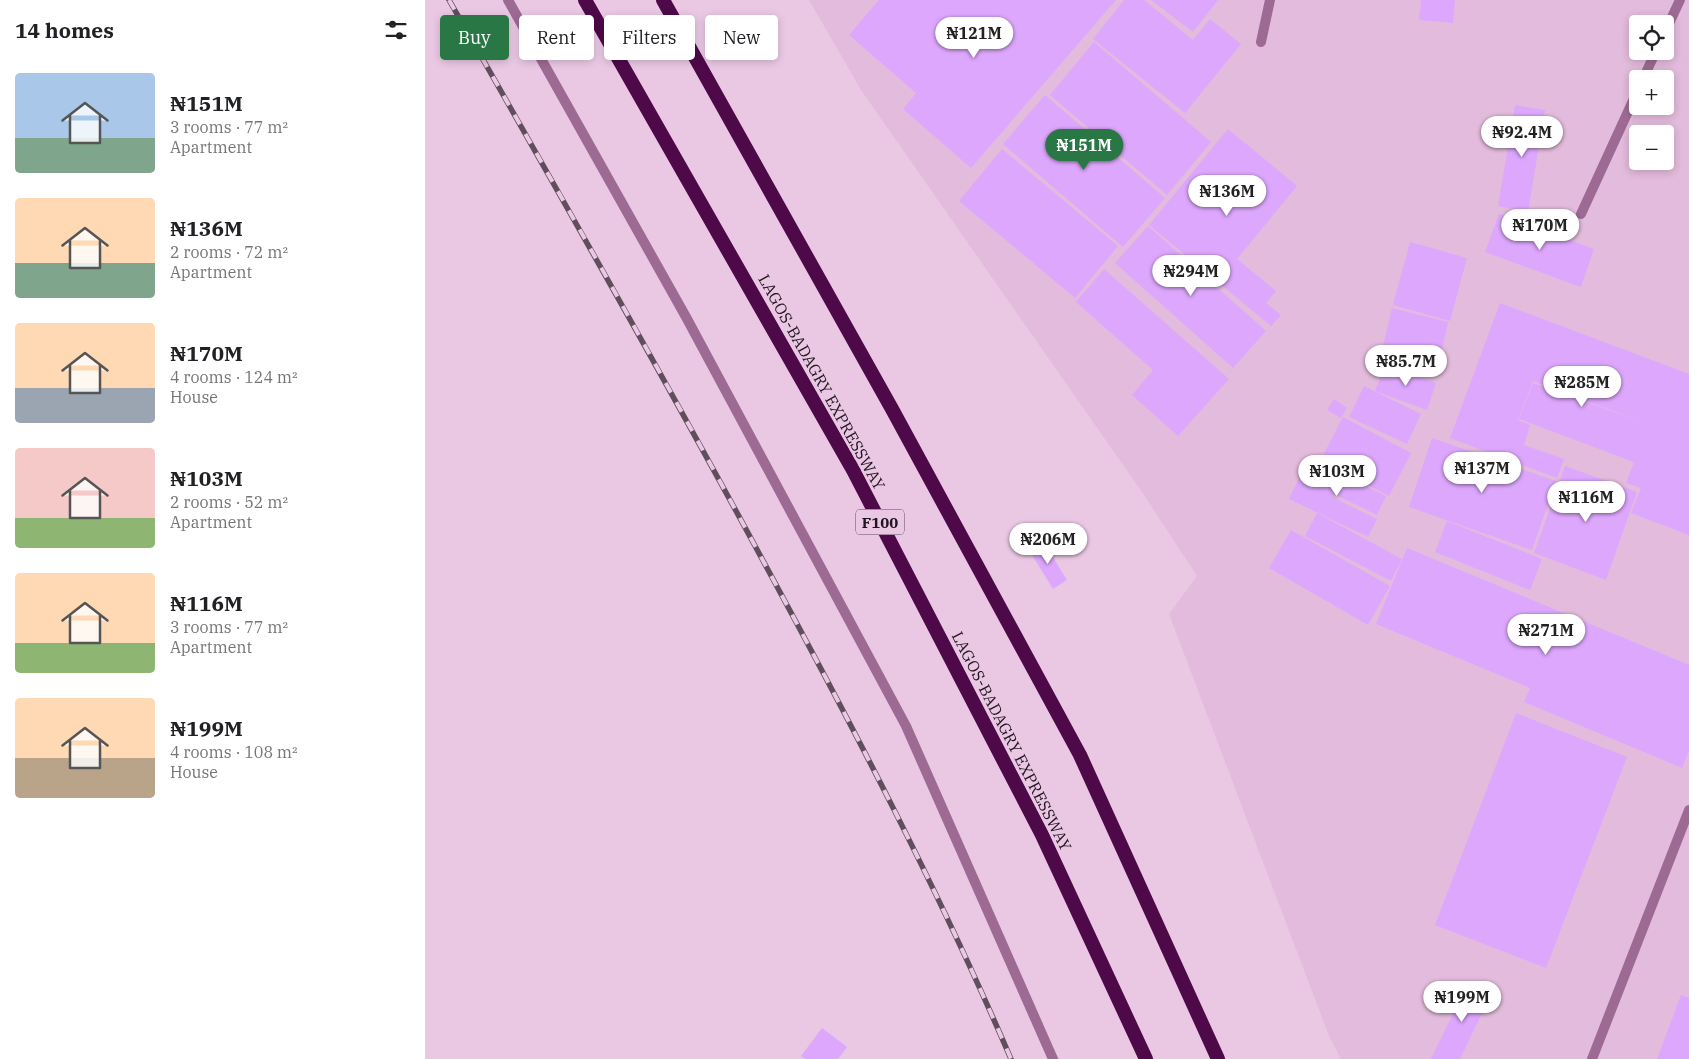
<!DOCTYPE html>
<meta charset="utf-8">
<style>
body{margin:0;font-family:"IBM Plex Serif",serif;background:#f6f6f6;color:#202124;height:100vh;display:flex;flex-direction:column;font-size:19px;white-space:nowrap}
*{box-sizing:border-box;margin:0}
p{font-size:16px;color:#757577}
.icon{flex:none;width:28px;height:28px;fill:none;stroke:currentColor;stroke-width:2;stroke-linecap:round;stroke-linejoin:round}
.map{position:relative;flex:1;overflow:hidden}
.details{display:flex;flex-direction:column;background:#fff;width:425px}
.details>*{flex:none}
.guide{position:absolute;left:15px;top:15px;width:475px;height:45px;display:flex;gap:10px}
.fabs{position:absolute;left:1204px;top:15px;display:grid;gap:10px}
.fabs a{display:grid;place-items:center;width:45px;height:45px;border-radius:5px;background:#fff;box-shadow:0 2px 8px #0003;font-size:25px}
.price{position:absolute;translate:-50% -42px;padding:0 11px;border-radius:18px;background:#fff;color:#222;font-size:16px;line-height:32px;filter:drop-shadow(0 1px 2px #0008)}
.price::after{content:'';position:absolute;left:50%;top:30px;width:15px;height:11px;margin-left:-8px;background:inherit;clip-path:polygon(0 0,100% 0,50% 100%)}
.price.current{background:#2a7746;color:#fff}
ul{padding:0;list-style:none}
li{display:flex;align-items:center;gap:15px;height:125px;padding:0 15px}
li span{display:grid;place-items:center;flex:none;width:140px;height:100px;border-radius:5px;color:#555}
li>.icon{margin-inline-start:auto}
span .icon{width:60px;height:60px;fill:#fffc;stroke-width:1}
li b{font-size:21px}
h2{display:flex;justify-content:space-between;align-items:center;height:60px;padding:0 15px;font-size:21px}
.chip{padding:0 18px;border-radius:5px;background:#fff;box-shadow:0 2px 8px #0003;font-size:18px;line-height:45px}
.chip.current{background:#2a7746;color:#fff}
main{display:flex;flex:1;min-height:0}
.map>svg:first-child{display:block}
.built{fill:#e3bbdc;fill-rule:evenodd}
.building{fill:#dea7fe}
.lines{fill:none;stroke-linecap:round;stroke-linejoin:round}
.service{stroke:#9d6a94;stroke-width:10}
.minor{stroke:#9d6a94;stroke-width:10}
.trunk{stroke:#4e0a48;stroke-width:14}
.rail-casing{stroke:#614e5d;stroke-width:5.5}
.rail{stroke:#eac8e4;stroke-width:4;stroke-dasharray:11;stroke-linecap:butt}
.labels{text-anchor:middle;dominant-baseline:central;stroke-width:5;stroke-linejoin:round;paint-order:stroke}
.shield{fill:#eac8e4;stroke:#5d4b5a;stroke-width:1}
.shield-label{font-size:15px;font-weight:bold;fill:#21151f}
.street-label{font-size:16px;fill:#21151f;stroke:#eac8e4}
</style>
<main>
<section class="details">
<h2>14 homes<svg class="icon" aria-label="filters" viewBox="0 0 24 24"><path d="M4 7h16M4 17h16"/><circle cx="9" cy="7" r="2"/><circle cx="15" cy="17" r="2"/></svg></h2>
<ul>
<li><span style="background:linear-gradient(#a9c7e8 65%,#7fa58c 0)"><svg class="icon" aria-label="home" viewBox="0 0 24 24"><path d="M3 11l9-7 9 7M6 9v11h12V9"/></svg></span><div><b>₦151M</b><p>3 rooms · 77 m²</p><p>Apartment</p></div></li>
<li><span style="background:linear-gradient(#ffd9b3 65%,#7fa58c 0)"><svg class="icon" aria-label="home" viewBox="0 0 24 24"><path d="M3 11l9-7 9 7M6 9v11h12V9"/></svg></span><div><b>₦136M</b><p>2 rooms · 72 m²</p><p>Apartment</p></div></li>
<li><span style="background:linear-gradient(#ffd9b3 65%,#9aa5b1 0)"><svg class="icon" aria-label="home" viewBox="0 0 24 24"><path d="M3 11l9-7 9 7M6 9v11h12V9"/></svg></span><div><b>₦170M</b><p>4 rooms · 124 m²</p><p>House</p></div></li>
<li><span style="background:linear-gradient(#f6c9c9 70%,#8fb573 0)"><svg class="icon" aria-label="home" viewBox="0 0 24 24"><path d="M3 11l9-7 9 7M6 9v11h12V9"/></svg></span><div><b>₦103M</b><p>2 rooms · 52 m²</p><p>Apartment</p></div></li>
<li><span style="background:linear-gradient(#ffd9b3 70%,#8fb573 0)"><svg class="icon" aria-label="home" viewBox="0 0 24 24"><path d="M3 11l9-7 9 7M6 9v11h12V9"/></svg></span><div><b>₦116M</b><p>3 rooms · 77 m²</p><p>Apartment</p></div></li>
<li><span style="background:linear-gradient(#ffd9b3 60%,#b9a48a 0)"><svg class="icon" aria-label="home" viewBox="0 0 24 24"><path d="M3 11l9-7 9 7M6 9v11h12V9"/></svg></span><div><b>₦199M</b><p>4 rooms · 108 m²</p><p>House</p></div></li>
</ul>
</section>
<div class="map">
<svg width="1264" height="1059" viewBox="0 0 1264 1059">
<rect width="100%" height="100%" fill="#eac8e4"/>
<path class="built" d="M384 0H1264V1059H916L904 1036 744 614 772 576 719 495 436 90ZM1212 24H1240V51H1212ZM1212 79H1240V106H1212ZM1212 134H1240V161H1212Z"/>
<path class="building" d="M454 0H691L546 168 478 109 491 93 424 35Z
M699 0H719L768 40 785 19 816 44 760 113 668 39Z
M726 0H793L768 32Z
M996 0H1030L1028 23 994 20Z
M669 42 786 142 742 195 625 95Z
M620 95 740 198 698 247 578 144Z
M1090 105 1120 110 1103 212 1073 206Z
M803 129 872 186 812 259 851 291 841 303 856 315 846 326 724 225Z
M577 149 693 246 650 298 534 201Z
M1074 214 1169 249 1156 287 1060 252Z
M723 226 841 331 808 368 690 263Z
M985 242 1042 258 1025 321 968 305Z
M679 269 804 379 753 436 707 395 728 370 651 302Z
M1075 303 1264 374V535L1206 513 1216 488 1201 483 1209 462 1094 419 1108 383 1223 424 1108 381 1093 420 1105 425 1099 445 1139 459 1132 478 1025 438Z
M967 308 1023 322 1012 373 955 359Z
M960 364 1011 383 1002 410 950 391Z
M939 386 996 414 982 444 924 417Z
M909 399 922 408 916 418 902 410Z
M918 417 986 453 964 496 895 461Z
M1007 438 1131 481 1107 550 984 507Z
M883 459 961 496 952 515 909 494 907 497 952 519 943 537 864 499Z
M1140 466 1212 492 1181 580 1109 553Z
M892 513 977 559 966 581 880 536Z
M1022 521 1117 559 1105 590 1010 552Z
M866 530 965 586 943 625 844 568Z
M618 541 642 580 628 589 604 550Z
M982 548 1264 665V751L1257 768 1099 702 1105 688 951 624Z
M1091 713 1202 757 1121 968 1010 925Z
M1043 982 1066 994 1035 1059H1006Z
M1256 995 1264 998V1059H1232Z
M397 1028 422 1047 413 1059H380L376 1056Z"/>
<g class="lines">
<path class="service" d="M83 0 261 317 481 726 628 1059
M1240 32 1255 0
M836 42 845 0
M1218 79 1231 51
M1156 214 1212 92"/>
<path class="minor" d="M1167 1059 1264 810"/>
<path class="trunk" d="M160 0 428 470 617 835 721 1059
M238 0 467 409 655 755 793 1059"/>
<defs>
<path id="rail" d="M24 0C132 189 239 377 342 568 429 729 514 891 586 1059"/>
</defs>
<use href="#rail" class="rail-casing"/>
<use href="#rail" class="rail"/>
</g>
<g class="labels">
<rect class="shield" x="431" y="509.5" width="48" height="25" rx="4"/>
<g class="shield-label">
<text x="455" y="522">F100</text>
</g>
<g class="street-label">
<text transform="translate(397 382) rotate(61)">LAGOS-BADAGRY EXPRESSWAY</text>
<text transform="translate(587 741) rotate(63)">LAGOS-BADAGRY EXPRESSWAY</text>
</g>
</g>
</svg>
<div class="fabs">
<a><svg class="icon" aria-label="locate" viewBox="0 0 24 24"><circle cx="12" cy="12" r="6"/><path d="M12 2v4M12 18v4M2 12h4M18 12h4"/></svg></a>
<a>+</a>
<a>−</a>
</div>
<b class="price" style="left:549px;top:59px">₦121M</b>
<b class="price" style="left:1097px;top:158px">₦92.4M</b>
<b class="price current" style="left:659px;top:171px">₦151M</b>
<b class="price" style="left:802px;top:217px">₦136M</b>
<b class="price" style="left:1115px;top:251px">₦170M</b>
<b class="price" style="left:766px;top:297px">₦294M</b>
<b class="price" style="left:981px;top:387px">₦85.7M</b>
<b class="price" style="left:1157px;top:408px">₦285M</b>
<b class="price" style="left:1057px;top:494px">₦137M</b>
<b class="price" style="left:912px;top:497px">₦103M</b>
<b class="price" style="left:1161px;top:523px">₦116M</b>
<b class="price" style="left:623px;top:565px">₦206M</b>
<b class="price" style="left:1121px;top:656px">₦271M</b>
<b class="price" style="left:1037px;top:1023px">₦199M</b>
<div class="guide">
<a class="chip current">Buy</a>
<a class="chip">Rent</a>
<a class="chip">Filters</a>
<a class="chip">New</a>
</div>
</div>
</main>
